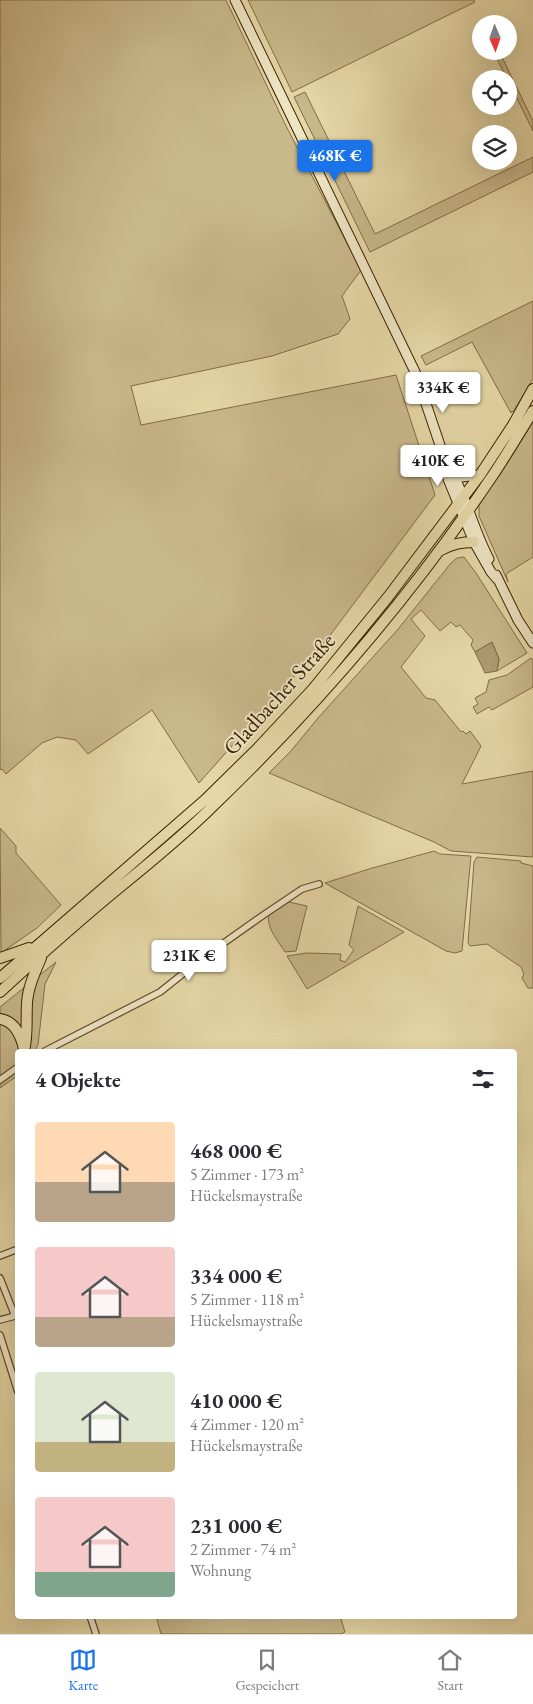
<!DOCTYPE html>
<html lang="de">
<meta charset="utf-8">
<style>
body{margin:0;font-family:"EB Garamond",serif;background:#f7f7f7;color:#2b2b33;height:100vh;display:flex;flex-direction:column;font-size:19px;white-space:nowrap}
*{box-sizing:border-box;margin:0}
p{font-size:16px;color:#7c7c81}
.icon{flex:none;width:28px;height:28px;fill:none;stroke:currentColor;stroke-width:2;stroke-linecap:round;stroke-linejoin:round}
.map{position:relative;flex:1;overflow:hidden}
.details{position:absolute;left:15px;top:1049px;width:502px;height:570px;display:flex;flex-direction:column;background:#fff;border-radius:5px;box-shadow:0 5px 20px #0002}
.details>*{flex:none}
.needle{width:32px;rotate:178deg}
.buttons{position:absolute;left:472px;top:15px;display:grid;gap:10px}
.buttons a{display:grid;place-items:center;width:45px;height:45px;border-radius:50%;background:#fff;box-shadow:0 5px 20px #0002;font-size:25px}
.price{position:absolute;translate:-50% -42px;padding:0 11px;border-radius:5px;background:#fff;color:#222;font-size:16px;line-height:32px;filter:drop-shadow(0 1px 2px #0008)}
.price::after{content:'';position:absolute;left:50%;top:30px;width:15px;height:11px;margin-left:-8px;background:inherit;clip-path:polygon(0 0,100% 0,50% 100%)}
.price.on{background:#1a73e8;color:#fff}
ul{padding:0;list-style:none}
li{display:flex;align-items:center;gap:15px;height:125px;padding:0 20px}
li span{display:grid;place-items:center;flex:none;width:140px;height:100px;border-radius:5px;color:#555}
li>.icon{margin-inline-start:auto}
span .icon{width:60px;height:60px;fill:#fffc;stroke-width:1}
li b{font-size:21px}
h2{display:flex;justify-content:space-between;align-items:center;height:60px;padding:0 20px;font-size:21px}
.dock{display:flex;justify-content:space-around;align-items:center;height:70px;border-top:1px solid #e1e1e2;background:#fff;font-size:14px;color:#7c7c81}
.dock a{display:grid;justify-items:center;gap:2px}
.dock .on{color:#1a73e8}
.map>svg:first-child{display:block}
.green{fill:#c9b88a;stroke:#826c46}
.water{fill:#ac996e;stroke:#7e6943}
.lines{fill:none;stroke-linecap:round;stroke-linejoin:round}
.street-casing{stroke:#654e2b;stroke-width:8}
.secondary-casing{stroke:#3a2102;stroke-width:11}
.primary-casing{stroke:#3a2102;stroke-width:12}
.street{stroke:#efe5c5;stroke-width:5.5}
.secondary{stroke:#efe5c5;stroke-width:9}
.primary{stroke:#e6d7a6;stroke-width:10}
.labels{text-anchor:middle;dominant-baseline:central;stroke-width:4;stroke-linejoin:round;paint-order:stroke}
.street-label{font-size:22px;fill:#3a2102;stroke:#efe5c5}
</style>
<div class="map">
<svg width="533" height="1634" viewBox="0 0 533 1634">
<rect width="100%" height="100%" fill="#e6d7a6"/>
<filter id="stains"><feTurbulence type="fractalNoise" baseFrequency=".004" numOctaves="4"/><feColorMatrix values="0 0 0 0 .2 0 0 0 0 .09 0 0 0 0 .02 0 0 0 .5 -.17"/></filter>
<radialGradient id="worn" r=".72"><stop offset=".6" stop-color="#630" stop-opacity="0"/><stop offset="1" stop-color="#630" stop-opacity=".3"/></radialGradient>
<path class="green" d="M0 0H226L285 124 361 270 342 296 350 319 338 334 272 356 131 386 141 425 396 375 435 495 328 638 199 783 152 710 88 754 76 740 57 737 42 743 6 774 2 769 0 770Z
M248 0H474L475 2 292 92Z
M493 51H499L533 121V131L509 82V79H507Z
M305 92 375 234 533 157V172L370 252 294 97Z
M533 301V379L513 412 512 411 511 413 472 342 426 365 421 356Z
M533 418V557L506 574 508 582 479 516V505Z
M464 557 476 573 527 653 497 671 499 659 492 642 475 652 471 645 473 640 460 625 456 627 451 622 440 631 421 610 411 619 425 636 401 667 426 698 435 700 461 732 463 731 466 734 470 731 481 746 462 784 533 771V857L451 851 434 842 269 773 291 751 318 718 399 628 451 563 457 558Z
M531 658 533 660V687L492 710 489 707 477 714 473 707 478 704 475 698 486 692 489 680 507 675Z
M0 828 16 846V853L61 905 37 928 1 953Z
M434 851 440 854 471 856 462 951 455 953 446 951 325 883 369 869Z
M477 857 521 861V863L533 866V988H528L522 978 524 974 521 967 487 944 470 946 468 943 474 862Z
M289 902 307 906 296 951 285 952C279 942 266 928 269 915Z
M358 906 404 932 307 989 287 956 307 953 341 954 340 960 345 962 354 950 349 945Z
M56 962 45 984 38 1045 35 1051H18L17 1076 0 1088V1007Z
M156 1616H340L345 1632 341 1634H161Z"/>
<path class="water" d="M492 642 499 659 497 671 485 673 475 652Z"/>
<g class="lines">
<defs>
<path id="street" d="M45 1051 160 992 204 957 262 916 302 889 319 884
M0 1080 18 1067
M0 1256 18 1249
M0 1278 15 1316 0 1320
M0 1335 18 1392
M90 1616 96 1634"/>
<path id="secondary" d="M235 0 416 374 446 463 448 479 474 542 491 572 497 579
M448 466C466 494 473 529 489 559
M455 476 461 477 480 475
M496 575 518 620 533 643"/>
<path id="primary" d="M441 550C453 544 461 542 474 542
M0 958 29 948
M0 978 205 800 258 748 313 689 388 597 480 475 513 425 533 389
M0 992C35 960 71 928 108 897 143 868 180 839 213 806 317 706 412 595 493 475 507 454 520 432 533 411
M0 1019C15 1021 21 1036 24 1049
M24 1051C28 1035 26 1020 27 1003 28 987 35 972 41 958"/>
</defs>
<use href="#street" class="street-casing"/>
<use href="#secondary" class="secondary-casing"/>
<use href="#primary" class="primary-casing"/>
<use href="#street" class="street"/>
<use href="#secondary" class="secondary"/>
<use href="#primary" class="primary"/>
</g>
<g class="labels">
<g class="street-label">
<text transform="translate(279 694) rotate(-48)">Gladbacher Straße</text>
</g>
</g>
<rect width="100%" height="100%" filter="url(#stains)"/>
<rect width="100%" height="100%" fill="url(#worn)"/>
</svg>
<div class="buttons">
<a><svg class="needle" viewBox="-14 -14 28 28"><path d="M0-13l5 13h-10z" fill="#e53935"/><path d="M0 13l5-13h-10z" fill="#7c7c81"/></svg></a>
<a><svg class="icon" aria-label="locate" viewBox="0 0 24 24"><circle cx="12" cy="12" r="6"/><path d="M12 2v4M12 18v4M2 12h4M18 12h4"/></svg></a>
<a><svg class="icon" aria-label="layers" viewBox="0 0 24 24"><path d="M12 4l9 5-9 5-9-5zM3 14l9 5 9-5"/></svg></a>
</div>
<b class="price on" style="left:335px;top:182px">468K €</b>
<b class="price" style="left:443px;top:414px">334K €</b>
<b class="price" style="left:438px;top:487px">410K €</b>
<b class="price" style="left:189px;top:982px">231K €</b>
<section class="details">
<h2>4 Objekte<svg class="icon" aria-label="filters" viewBox="0 0 24 24"><path d="M4 7h16M4 17h16"/><circle cx="9" cy="7" r="2"/><circle cx="15" cy="17" r="2"/></svg></h2>
<ul>
<li><span style="background:linear-gradient(#ffd9b3 60%,#b9a48a 0)"><svg class="icon" aria-label="home" viewBox="0 0 24 24"><path d="M3 11l9-7 9 7M6 9v11h12V9"/></svg></span><div><b>468 000 €</b><p>5 Zimmer · 173 m²</p><p>Hückelsmaystraße</p></div></li>
<li><span style="background:linear-gradient(#f6c9c9 70%,#b9a48a 0)"><svg class="icon" aria-label="home" viewBox="0 0 24 24"><path d="M3 11l9-7 9 7M6 9v11h12V9"/></svg></span><div><b>334 000 €</b><p>5 Zimmer · 118 m²</p><p>Hückelsmaystraße</p></div></li>
<li><span style="background:linear-gradient(#dfe7d0 70%,#c2b280 0)"><svg class="icon" aria-label="home" viewBox="0 0 24 24"><path d="M3 11l9-7 9 7M6 9v11h12V9"/></svg></span><div><b>410 000 €</b><p>4 Zimmer · 120 m²</p><p>Hückelsmaystraße</p></div></li>
<li><span style="background:linear-gradient(#f6c9c9 75%,#7fa58c 0)"><svg class="icon" aria-label="home" viewBox="0 0 24 24"><path d="M3 11l9-7 9 7M6 9v11h12V9"/></svg></span><div><b>231 000 €</b><p>2 Zimmer · 74 m²</p><p>Wohnung</p></div></li>
</ul>
</section>
</div>
<nav class="dock">
<a class="on"><svg class="icon" aria-label="map" viewBox="0 0 24 24"><path d="M3 6l6-2 6 2 6-2v14l-6 2-6-2-6 2zM9 4v14M15 6v14"/></svg>Karte</a>
<a><svg class="icon" aria-label="saved" viewBox="0 0 24 24"><path d="M7 4h10v16l-5-4-5 4z"/></svg>Gespeichert</a>
<a><svg class="icon" aria-label="home" viewBox="0 0 24 24"><path d="M3 11l9-7 9 7M6 9v11h12V9"/></svg>Start</a>
</nav>
